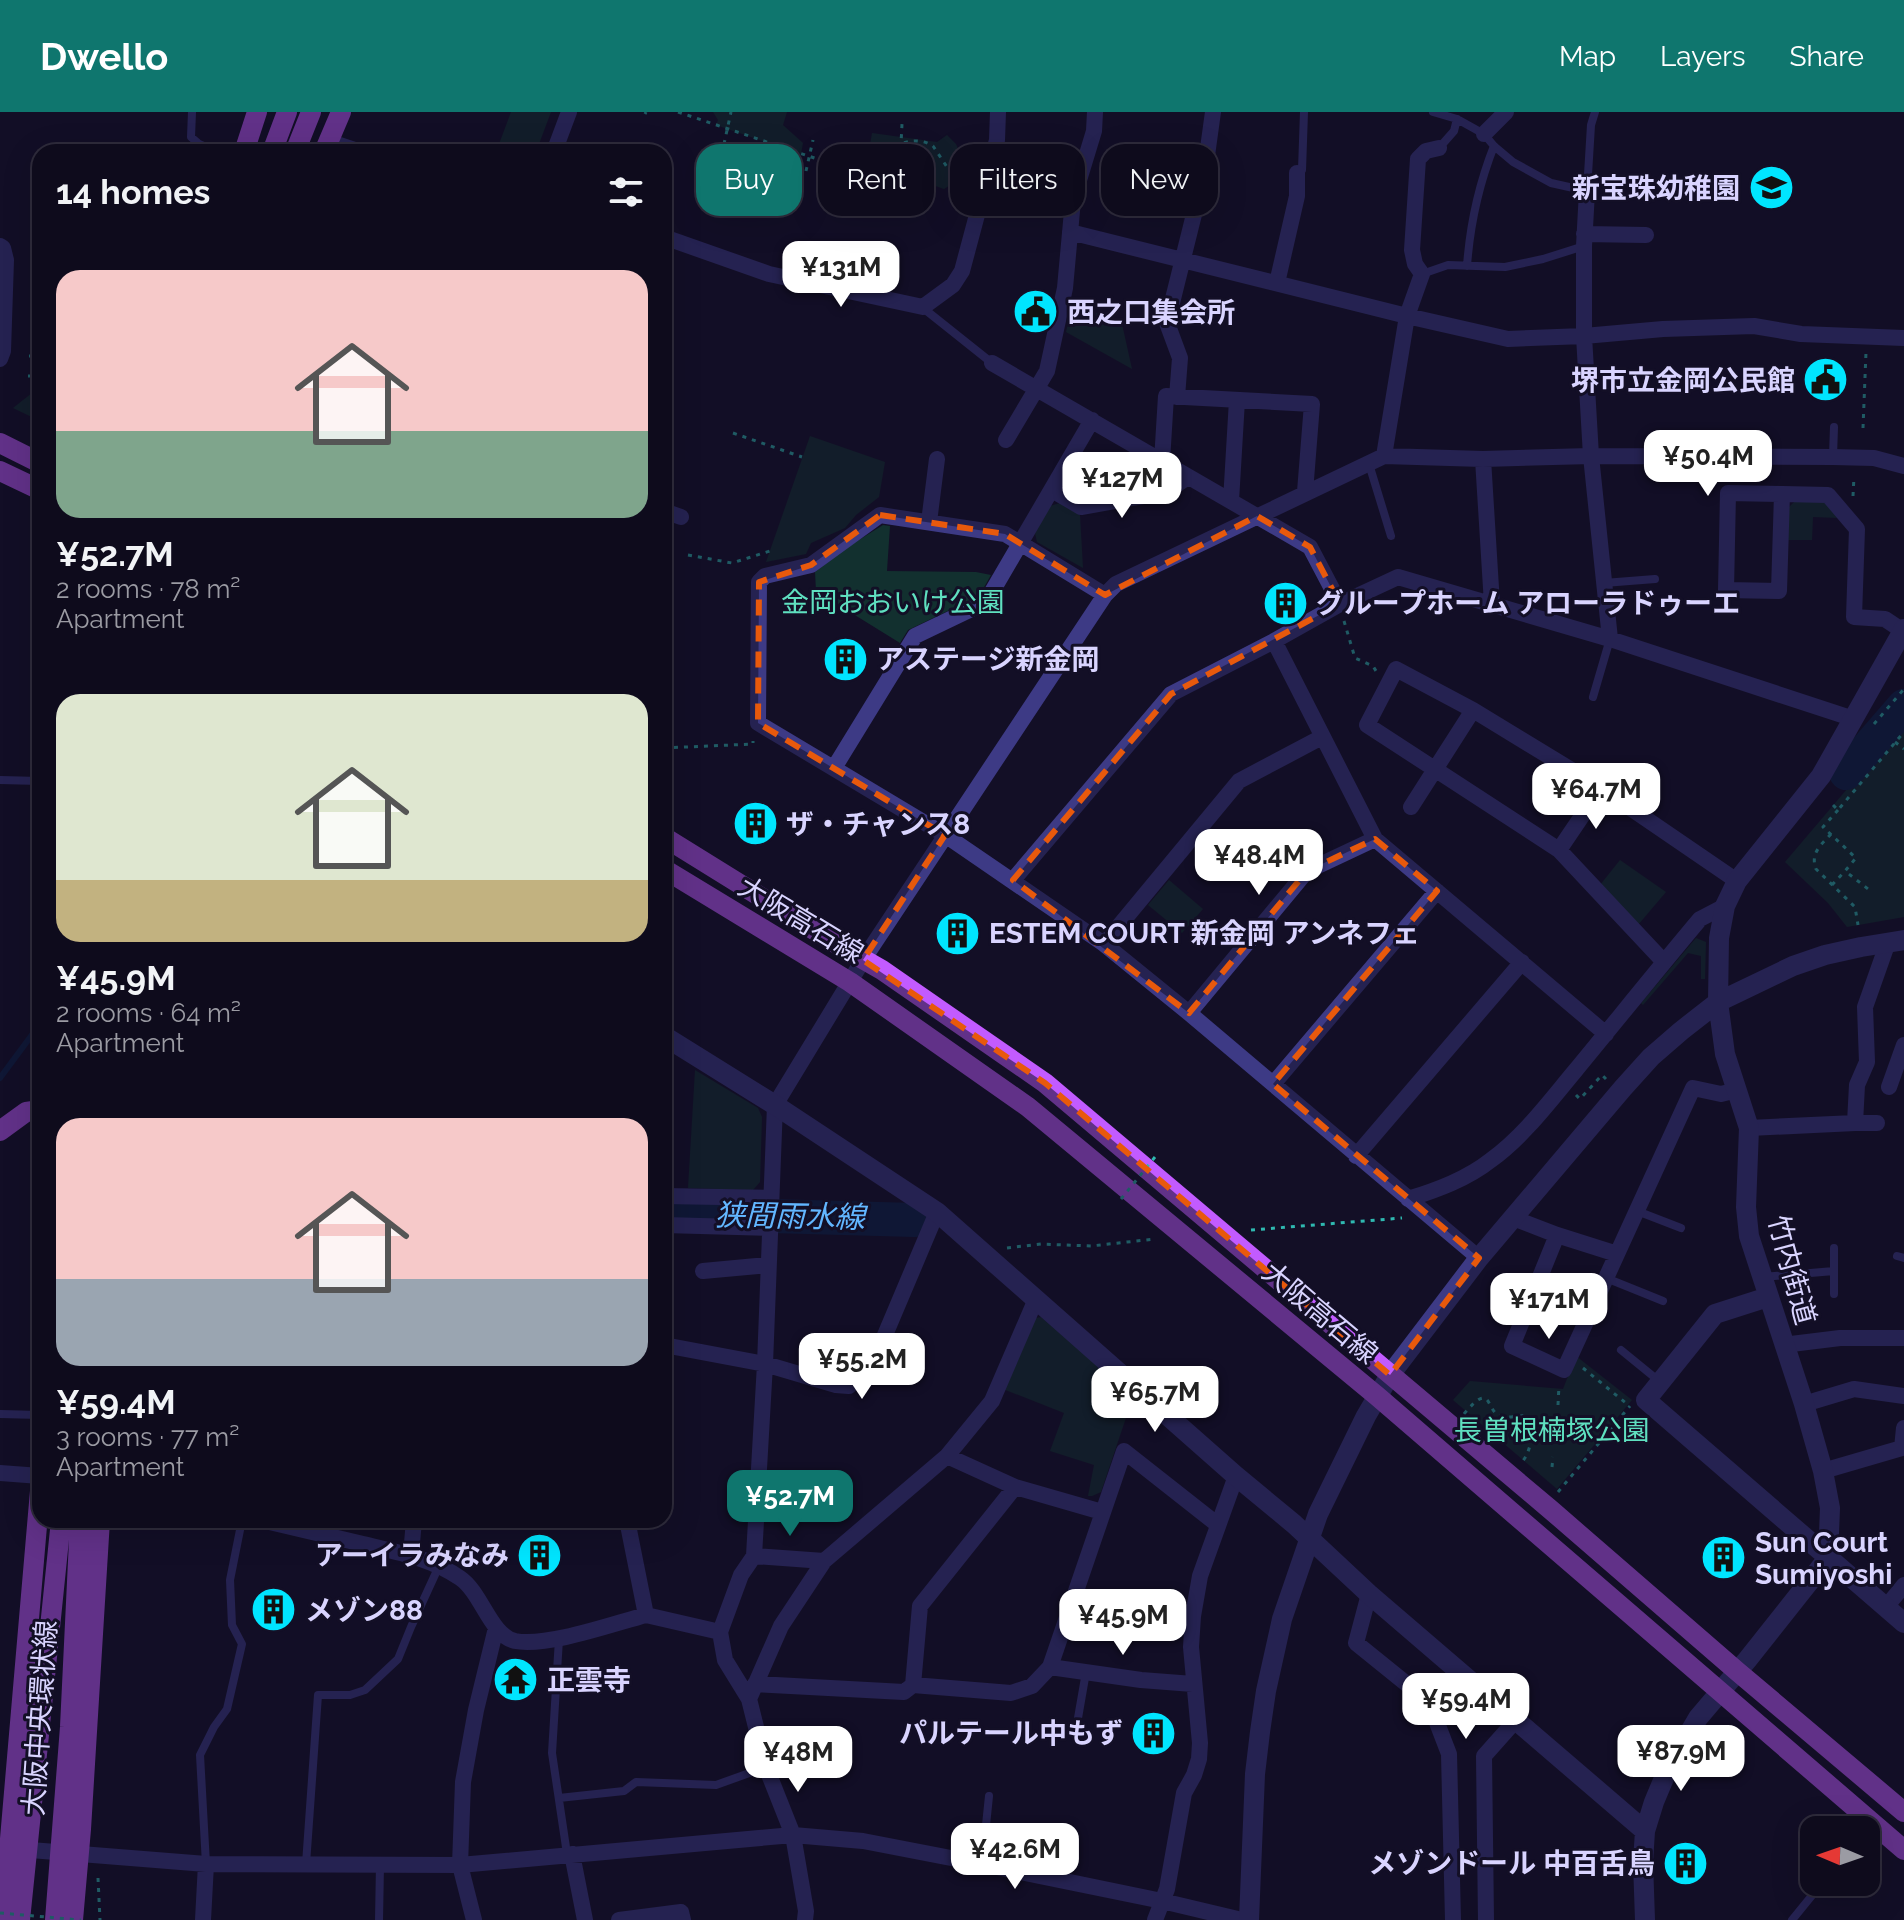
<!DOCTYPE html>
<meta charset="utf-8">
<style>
body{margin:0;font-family:Raleway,"Noto Sans JP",sans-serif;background:#1c1929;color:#f1f3f6;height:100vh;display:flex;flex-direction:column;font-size:30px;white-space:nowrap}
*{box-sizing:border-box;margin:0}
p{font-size:26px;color:#9b9ba3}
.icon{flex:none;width:44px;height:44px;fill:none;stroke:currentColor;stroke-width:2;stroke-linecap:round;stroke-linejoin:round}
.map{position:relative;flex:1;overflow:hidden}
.sheet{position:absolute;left:32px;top:32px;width:640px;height:1384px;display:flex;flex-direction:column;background:#0e0b1c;border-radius:24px;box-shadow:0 8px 32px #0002,0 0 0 2px #2e2b3b}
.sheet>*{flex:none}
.top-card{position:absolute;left:696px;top:32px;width:760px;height:72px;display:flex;gap:16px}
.needle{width:52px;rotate:272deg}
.buttons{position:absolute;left:1800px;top:1704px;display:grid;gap:16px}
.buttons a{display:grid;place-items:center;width:80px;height:80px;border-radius:16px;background:#0e0b1c;box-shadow:0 8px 32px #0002,0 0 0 2px #2e2b3b;font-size:40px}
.price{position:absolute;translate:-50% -68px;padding:0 18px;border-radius:16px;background:#fff;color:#222;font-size:26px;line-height:52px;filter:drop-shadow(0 2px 4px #0008)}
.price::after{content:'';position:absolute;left:50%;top:48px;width:24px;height:18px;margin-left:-12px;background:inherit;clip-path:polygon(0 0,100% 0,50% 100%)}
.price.active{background:#0f766e;color:#fff}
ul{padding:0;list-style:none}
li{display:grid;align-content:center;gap:16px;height:424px;padding:0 24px}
li span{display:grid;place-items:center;height:248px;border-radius:24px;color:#555}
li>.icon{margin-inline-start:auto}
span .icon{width:144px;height:144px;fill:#fffc;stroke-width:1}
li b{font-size:34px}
h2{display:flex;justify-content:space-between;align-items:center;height:96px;padding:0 24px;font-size:34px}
.chip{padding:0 28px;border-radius:24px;background:#0e0b1c;box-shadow:0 8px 32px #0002,0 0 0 2px #2e2b3b;font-size:28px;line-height:72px}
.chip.active{background:#0f766e;color:#fff}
header{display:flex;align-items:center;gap:48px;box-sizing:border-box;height:112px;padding:0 40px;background:#0f766e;color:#fff}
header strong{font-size:38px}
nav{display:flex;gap:44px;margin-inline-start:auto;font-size:28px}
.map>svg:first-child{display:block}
.green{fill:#12302f}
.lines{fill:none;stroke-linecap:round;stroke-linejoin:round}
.stream{stroke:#0c2248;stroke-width:6}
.river{stroke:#0c2248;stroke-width:34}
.path{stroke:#2fb8b0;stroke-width:3;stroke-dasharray:4 6;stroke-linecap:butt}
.service{stroke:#3d3a85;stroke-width:8}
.minor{stroke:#3d3a85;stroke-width:16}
.tertiary{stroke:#3d3a85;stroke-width:20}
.primary{stroke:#c25bff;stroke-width:20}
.path-bridge{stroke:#2fb8b0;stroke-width:3;stroke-dasharray:4 6;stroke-linecap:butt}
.marked{fill:none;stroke:#e8590c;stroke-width:6;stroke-dasharray:16 10;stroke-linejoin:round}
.labels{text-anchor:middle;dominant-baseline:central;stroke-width:6;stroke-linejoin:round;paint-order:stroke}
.poi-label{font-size:28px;font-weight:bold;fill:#d9d4ff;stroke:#130f26;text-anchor:start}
.park-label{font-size:28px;fill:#5fe0c0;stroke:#130f26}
.street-label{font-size:28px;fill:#d9d4ff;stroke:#130f26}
.water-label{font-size:30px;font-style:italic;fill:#62b6ff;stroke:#130f26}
</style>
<header>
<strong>Dwello</strong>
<nav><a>Map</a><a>Layers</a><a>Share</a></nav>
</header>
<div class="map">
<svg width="1904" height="1808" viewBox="0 0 1904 1808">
<rect width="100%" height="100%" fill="#130f26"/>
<path class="green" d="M511 0H551L536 40H496Z
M713 0H787L783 13 803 31 801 42 716 13 718 8Z
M872 21 937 30 947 23 956 32 969 61 944 77 913 66 892 72 865 62Z
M1096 201 1116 207 1122 212 1132 257 1066 220 1070 203Z
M36 227H40V309L13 296 32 281 34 272Z
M810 324 885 350 879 385 856 403 845 416 811 431 806 442 766 450Z
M1795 389 1826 390 1839 406 1813 405 1812 428H1788L1789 395Z
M1060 391 1080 403 1083 456 1037 430 1035 421 1050 394Z
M883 413 890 414 887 459 976 460 991 463 979 484 908 518 900 531 816 479 815 460 846 436Z
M1904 610V805L1847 815 1828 791 1785 750Z
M1620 748 1666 780 1638 813 1600 773Z
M1169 768 1203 797 1182 821 1148 793Z
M1696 826 1706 830 1705 867H1701V844L1688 841 1643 893 1641 891Z
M695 958 758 996 762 1005 760 1070 753 1078 688 1076Z
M1041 1205 1133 1285 1101 1380 1092 1384H1088L1094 1353 1050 1339 1064 1301 1003 1277 1031 1207Z
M1576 1244 1632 1288 1557 1377 1453 1288 1470 1269 1563 1277Z"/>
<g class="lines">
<path class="stream" d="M0 966 40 912"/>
<path class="river" d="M1846 661 1904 594
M664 1101 915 1108"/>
<path class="path" d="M678 0 841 55C872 55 903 15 933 34L965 82
M645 2 646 0
M724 32 731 0
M806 59 813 28
M891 75 901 32 902 12
M29 244H40
M28 264H35L40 277
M1863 316 1866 240
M733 321 802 345
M1853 384 1854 364
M688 443 732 451 770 439
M1344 509 1355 546 1373 554 1376 559
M1874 612 1904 577
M1895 630 1904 637
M664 636 753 632V629
M1833 693 1838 698 1904 620
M1838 698 1823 715 1856 746 1845 759 1872 780
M1831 722C1821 733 1810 741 1816 757L1855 795 1858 813
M1832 773 1845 759
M1576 983 1580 987 1602 963 1606 967
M1251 1118 1402 1106
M1007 1136 1041 1132 1091 1134 1155 1127
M1583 1256 1627 1292
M1558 1293 1559 1273
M1464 1302C1493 1267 1485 1300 1501 1304 1509 1307 1518 1303 1527 1304 1534 1318 1532 1338 1522 1350
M1552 1355 1553 1345
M1558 1380 1630 1294
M98 1766 100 1808"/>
<path class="service" d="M192 0 191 25 199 32 217 40
M1433 0 1457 7 1484 22 1494 34 1513 50 1551 71 1587 79 1591 13 1595 0
M1439 36 1454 19 1457 7
M1298 61 1302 58 1304 0
M1467 154C1470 113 1479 72 1494 34
M1422 162 1448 153 1505 155 1543 147 1584 134
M923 196 992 251
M1833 344 1834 315
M1369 352 1391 424
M1604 471 1655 467
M1593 585 1610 527
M0 668 40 669
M1637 1099 1681 1116
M1834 1136V1182
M1897 1144 1904 1146
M1763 1165 1834 1159
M1606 1166 1663 1189
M1621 1238 1659 1269
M0 1302 40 1303
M559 1527 552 1641 567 1742
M1078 1606 1086 1560
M559 1686 624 1679 636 1670 716 1673 766 1655
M206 1752 200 1643 214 1615 227 1597 242 1532 232 1513 230 1468 242 1408
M306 1752 318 1583H350L365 1578 398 1547 411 1515 439 1454
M982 1752 989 1684
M379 1808 380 1753
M1792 1808 1823 1770"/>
<path class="minor" d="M1484 22 1506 0
M328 29 361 40
M554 40 569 0
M1587 79 1584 134V224L1663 217 1754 214 1801 222 1904 226
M1070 120 1407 204 1508 227 1584 224 1591 344 1610 527
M1584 122 1646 123
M664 125 769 162 923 195 953 173 962 159 997 28 998 0
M0 134 3 136 6 148 3 239 0 247
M1277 171 1297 84V61
M992 251 1310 435 1340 492
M1177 285 1180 246 1167 211 1205 58 1213 0
M1006 328 1047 259 1065 176 1073 88 1094 19 1095 0
M1384 344 1407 204 1422 162 1415 152 1412 138 1418 47 1426 39 1439 36
M1483 347 1492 492
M1162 349 1166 284 1312 292 1305 380
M1052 378 1081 395 1166 380 1188 365
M1782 382 1728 381 1726 478 1779 479 1782 382 1828 383 1857 417 1854 505 1885 507 1903 519
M1231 389 1237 288
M664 399 681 405
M929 410 937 347
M1105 483 1005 422 880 403 811 453 765 464 759 470 758 611 945 723 1104 832 1189 901 1479 1146
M1274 529 1375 727 1606 922
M834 656 915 524 986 490 1092 308
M1411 695 1473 598
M1559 738 1601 676
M1013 768 1171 582 1274 529 1340 492 1398 465 1610 527 1854 607
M1104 832 1239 669 1322 625
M1664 850 1559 738 1367 613 1396 557 1473 598 1601 676 1737 769
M1189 901 1307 759 1375 727
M1273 972 1437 779
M1889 975 1904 933
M1855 1011H1877
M1749 1016 1855 1011 1857 973 1867 950 1865 895 1888 830
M1356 1044 1522 850
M664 1084 771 1086
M1408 1087C1437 1078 1467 1067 1491 1048 1524 1024 1549 990 1575 959 1617 908 1658 857 1700 807L1725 794
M1513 1106 1557 1123 1617 1142 1693 976 1721 982 1737 978
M664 1113 769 1116
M1557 1123 1512 1234 1564 1258 1617 1142
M703 1159 768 1153
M664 1233 765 1252 836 1273 849 1274 874 1249 937 1100
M1783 1233 1840 1226H1904
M1804 1292 1854 1277 1904 1284
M947 1344 1015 1375 1102 1400
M1823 1359 1902 1336 1904 1316
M0 1361 40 1364
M1015 1375 920 1494 913 1573 1011 1581 1032 1574 1050 1555 1124 1339 1218 1413
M261 1408C295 1416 329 1424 363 1432 396 1440 431 1446 460 1466 482 1481 490 1523 515 1529 548 1535 612 1512 646 1503
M627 1408 646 1503 720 1520
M411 1443 414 1408
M754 1444 824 1449
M1369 1482 1356 1531 1429 1590 1449 1642 1453 1808
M1886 1495 1904 1473
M1050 1555 1141 1568 1193 1572
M755 1572 904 1580 913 1573
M749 1587 781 1514 824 1449 947 1344 992 1289 1036 1187
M18 1737 206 1752 460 1753 793 1723 863 1729 982 1752 1162 1789 1242 1808
M572 1742 585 1808
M203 1808 206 1752
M474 1808 460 1753 463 1670 476 1598 496 1516
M619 1808 681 1800 683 1808
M805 1808 806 1799 793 1723 766 1655 749 1587 725 1548 720 1520 741 1463 754 1444 765 1252 775 993 863 848 1105 483 1116 472 1384 344 1483 347 1591 344 1833 345 1874 346 1904 354
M1155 1808 1167 1777 1184 1681 1194 1663 1199 1647 1200 1631 1191 1535 1193 1504 1200 1464 1236 1364
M1486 1808 1484 1644 1516 1608"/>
<path class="tertiary" d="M664 924 775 993 937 1100 1236 1364 1294 1412 1369 1482 1645 1719
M1768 1185 1715 1202 1646 1288 1904 1511
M1249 1808 1255 1662 1260 1620 1266 1579 1282 1507 1318 1402 1366 1304 1390 1263 1479 1146 1623 976 1651 945 1681 919 1718 890 1793 854 1825 843 1861 835 1904 828
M1645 1808 1643 1750 1645 1719 1654 1690 1667 1659 1698 1606 1748 1547 1828 1446 1830 1396 1823 1359 1804 1292 1749 1124 1746 1095 1749 1016 1725 942 1718 890 1719 826 1725 794 1737 769 1821 664 1904 517"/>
<path class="primary" d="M244 40 257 0
M272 40 287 0
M295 40 311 0
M324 40 341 0
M0 331 40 351
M0 359 40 378
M664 725 840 834 882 858 1045 971 1551 1398 1738 1560 1904 1700
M664 757 850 870 1028 995 1377 1284 1904 1738
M0 1019 26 1000 40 998
M3 1808 40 1379
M20 1808 61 1408
M55 1808 70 1615 80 1408
M73 1808 81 1717 100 1408"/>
<path class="path-bridge" d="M1121 1087 1155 1045
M0 1801 81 1808"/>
</g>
<path d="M0 0H1904V1808H0ZM880 403 1005 422 1105 483 1257 404 1310 435 1340 492 1171 582 1013 768 1189 901 1307 759 1375 727 1437 779 1273 972 1479 1146 1390 1263 1045 971 863 848 945 723 758 611 759 470 811 453Z" fill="#130f26" fill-opacity=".55" fill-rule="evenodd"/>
<path class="marked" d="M880 403 1005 422 1105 483 1257 404 1310 435 1340 492 1171 582 1013 768 1189 901 1307 759 1375 727 1437 779 1273 972 1479 1146 1390 1263 1045 971 863 848 945 723 758 611 759 470 811 453Z"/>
<defs>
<symbol id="school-disc" viewBox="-11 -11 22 22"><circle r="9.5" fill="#00e5ff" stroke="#130f26"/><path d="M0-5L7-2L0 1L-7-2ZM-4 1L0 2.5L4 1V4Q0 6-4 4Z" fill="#111"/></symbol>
<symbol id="civic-disc" viewBox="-11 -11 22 22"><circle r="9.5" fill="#00e5ff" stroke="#130f26"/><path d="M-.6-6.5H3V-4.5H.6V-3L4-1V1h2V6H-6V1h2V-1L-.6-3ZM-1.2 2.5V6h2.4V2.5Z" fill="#111"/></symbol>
<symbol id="building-disc" viewBox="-11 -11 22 22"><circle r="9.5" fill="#00e5ff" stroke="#130f26"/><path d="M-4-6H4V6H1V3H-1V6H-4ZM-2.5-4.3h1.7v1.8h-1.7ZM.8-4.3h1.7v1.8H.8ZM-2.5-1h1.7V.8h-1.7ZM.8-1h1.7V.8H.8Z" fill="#111"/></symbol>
<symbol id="temple-disc" viewBox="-11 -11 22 22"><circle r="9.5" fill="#00e5ff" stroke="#130f26"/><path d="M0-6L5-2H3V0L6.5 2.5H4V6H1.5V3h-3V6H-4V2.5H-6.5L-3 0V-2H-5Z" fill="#111"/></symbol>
</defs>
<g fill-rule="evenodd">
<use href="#school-disc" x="1746" y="50" width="51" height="51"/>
<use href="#civic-disc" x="1010" y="174" width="51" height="51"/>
<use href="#civic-disc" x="1800" y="242" width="51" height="51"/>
<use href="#building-disc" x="1260" y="466" width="51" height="51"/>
<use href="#building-disc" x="820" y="522" width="51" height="51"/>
<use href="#building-disc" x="730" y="686" width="51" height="51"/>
<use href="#building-disc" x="932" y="796" width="51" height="51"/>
<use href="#building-disc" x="514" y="1418" width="51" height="51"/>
<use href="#building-disc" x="1698" y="1420" width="51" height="51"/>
<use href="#building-disc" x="248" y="1472" width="51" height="51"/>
<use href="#temple-disc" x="490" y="1542" width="51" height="51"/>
<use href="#building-disc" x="1128" y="1596" width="51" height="51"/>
<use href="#building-disc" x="1660" y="1726" width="51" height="51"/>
</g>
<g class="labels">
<g class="poi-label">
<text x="1740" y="76" text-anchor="end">新宝珠幼稚園</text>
<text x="1067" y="200">西之口集会所</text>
<text x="1795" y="268" text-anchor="end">堺市立金岡公民館</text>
<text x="1316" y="491">グループホーム アローラドゥーエ</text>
<text x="876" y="547">アステージ新金岡</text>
<text x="786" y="712">ザ・チャンス8</text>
<text x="989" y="821">ESTEM COURT 新金岡 アンネフェ</text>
<text x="1755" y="1430">Sun Court<tspan x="1755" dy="32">Sumiyoshi</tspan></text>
<text x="509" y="1443" text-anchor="end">アーイラみなみ</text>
<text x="305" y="1498">メゾン88</text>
<text x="547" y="1568">正雲寺</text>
<text x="1123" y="1621" text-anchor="end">パルテール中もず</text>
<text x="1655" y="1751" text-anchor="end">メゾンドール 中百舌鳥</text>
</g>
<g class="park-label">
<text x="893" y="490">金岡おおいけ公園</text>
<text x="1552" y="1318">長曽根楠塚公園</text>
</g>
<g class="street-label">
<text transform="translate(801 808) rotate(31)">大阪高石線</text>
<text transform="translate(1792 1158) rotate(75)">竹内街道</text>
<text transform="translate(1320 1201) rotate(40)">大阪高石線</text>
<text transform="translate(40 1606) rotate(-86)">大阪中央環状線</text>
</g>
<g class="water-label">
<text transform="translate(790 1104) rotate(1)">狭間雨水線</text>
</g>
</g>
</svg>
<div class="buttons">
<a><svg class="needle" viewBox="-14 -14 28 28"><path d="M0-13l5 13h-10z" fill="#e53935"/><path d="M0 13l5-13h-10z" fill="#9b9ba3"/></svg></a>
</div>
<b class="price" style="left:841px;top:197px">¥131M</b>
<b class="price" style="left:1708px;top:386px">¥50.4M</b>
<b class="price" style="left:1122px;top:408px">¥127M</b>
<b class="price" style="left:1596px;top:719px">¥64.7M</b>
<b class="price" style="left:1259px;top:785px">¥48.4M</b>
<b class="price" style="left:1549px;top:1229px">¥171M</b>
<b class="price" style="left:862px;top:1289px">¥55.2M</b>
<b class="price" style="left:1155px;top:1322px">¥65.7M</b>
<b class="price active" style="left:790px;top:1426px">¥52.7M</b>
<b class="price" style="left:1123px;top:1545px">¥45.9M</b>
<b class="price" style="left:1466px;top:1629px">¥59.4M</b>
<b class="price" style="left:1681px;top:1681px">¥87.9M</b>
<b class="price" style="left:798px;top:1682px">¥48M</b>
<b class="price" style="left:1015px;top:1779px">¥42.6M</b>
<div class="top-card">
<a class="chip active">Buy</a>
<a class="chip">Rent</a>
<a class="chip">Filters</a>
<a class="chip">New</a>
</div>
<section class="sheet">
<h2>14 homes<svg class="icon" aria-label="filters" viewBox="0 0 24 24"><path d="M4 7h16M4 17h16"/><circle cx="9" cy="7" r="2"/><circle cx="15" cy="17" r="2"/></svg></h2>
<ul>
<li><span style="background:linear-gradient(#f6c9c9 65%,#7fa58c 0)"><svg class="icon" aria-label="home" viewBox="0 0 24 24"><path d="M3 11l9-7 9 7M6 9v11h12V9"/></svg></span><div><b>¥52.7M</b><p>2 rooms · 78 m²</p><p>Apartment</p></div></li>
<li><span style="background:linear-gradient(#dfe7d0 75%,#c2b280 0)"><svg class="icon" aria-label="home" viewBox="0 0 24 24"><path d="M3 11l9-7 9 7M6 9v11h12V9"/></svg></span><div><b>¥45.9M</b><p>2 rooms · 64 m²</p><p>Apartment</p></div></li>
<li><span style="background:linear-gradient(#f6c9c9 65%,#9aa5b1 0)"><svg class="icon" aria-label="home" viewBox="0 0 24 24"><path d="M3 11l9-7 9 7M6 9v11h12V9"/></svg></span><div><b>¥59.4M</b><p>3 rooms · 77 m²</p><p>Apartment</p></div></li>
</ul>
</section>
</div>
